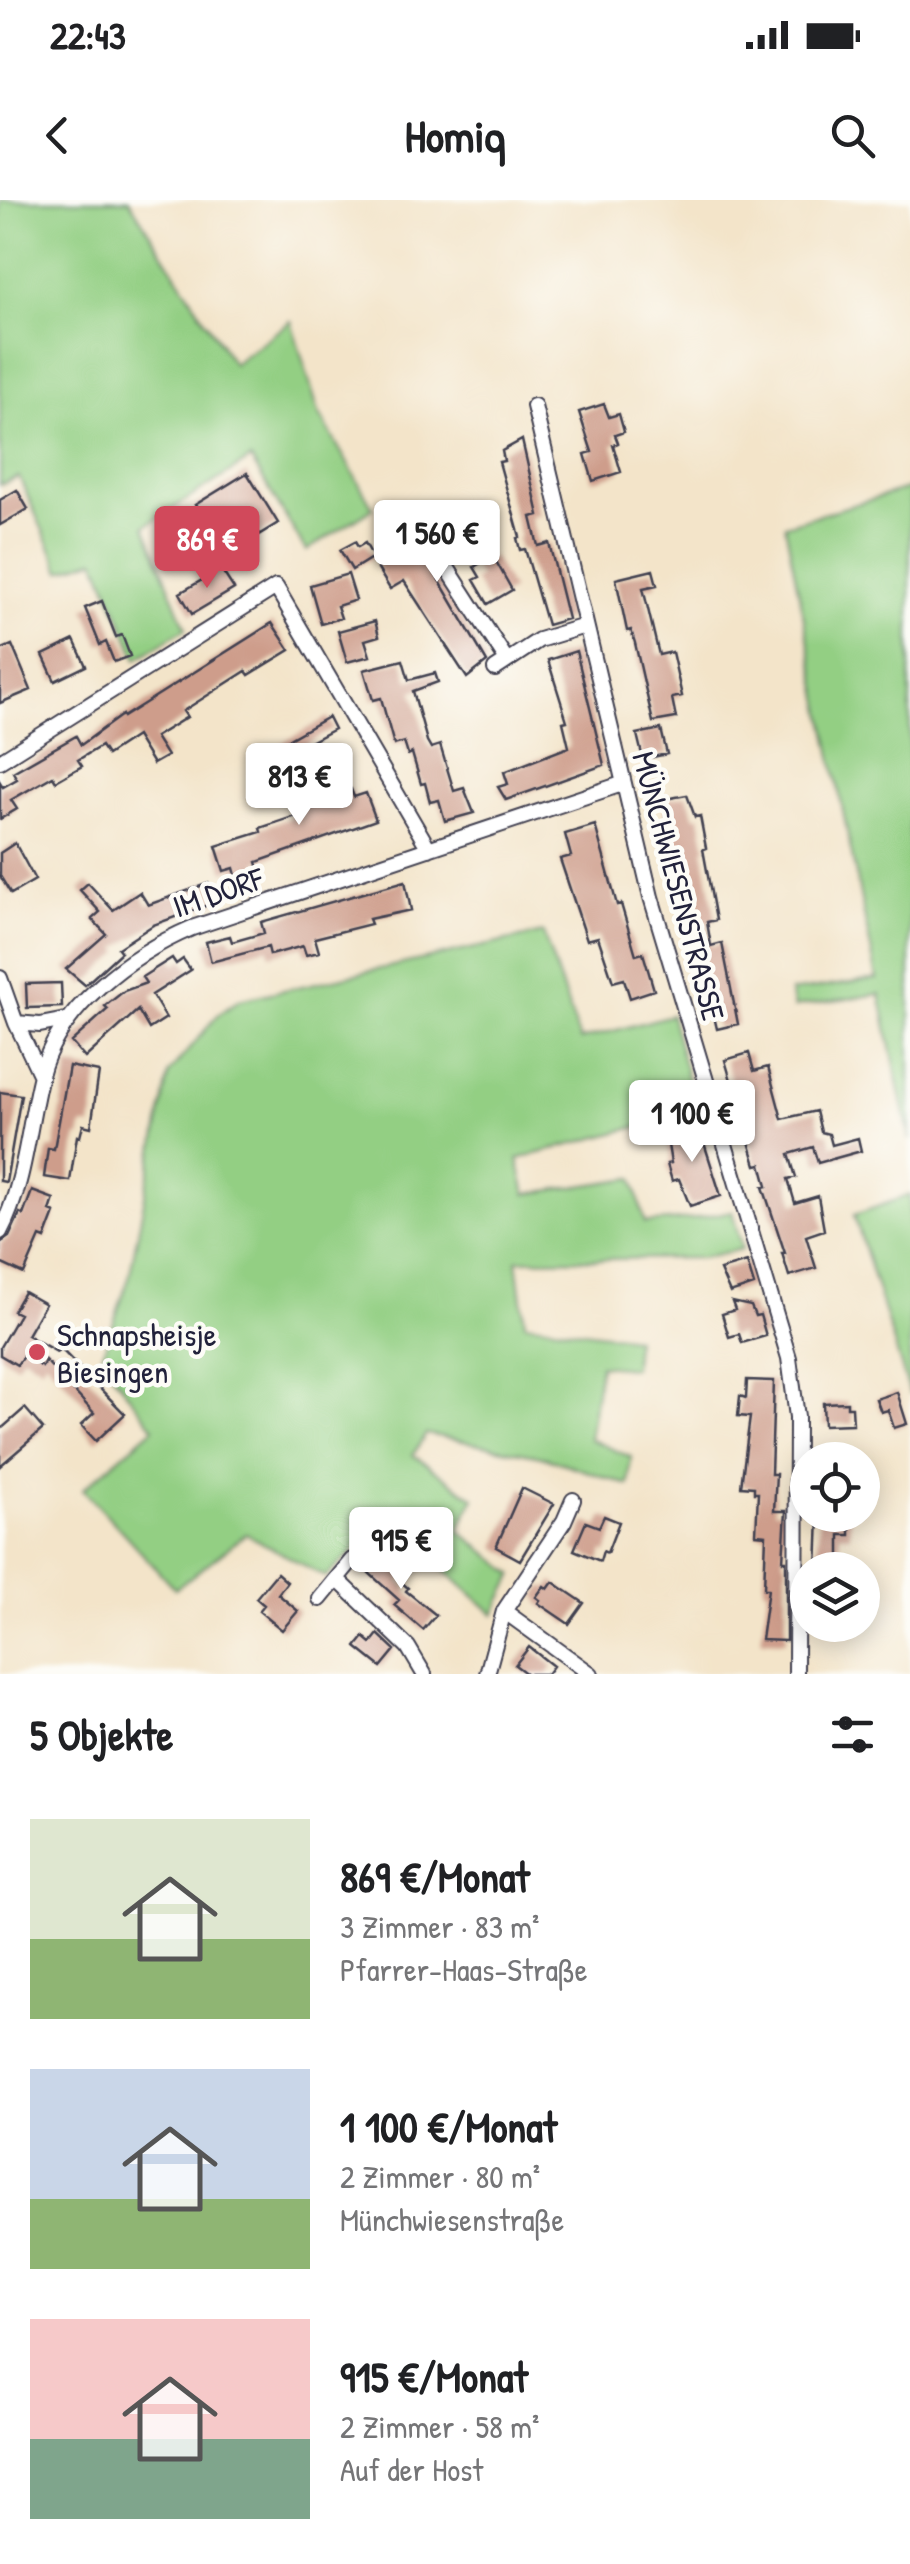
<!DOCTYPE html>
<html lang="de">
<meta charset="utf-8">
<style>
body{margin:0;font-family:"Patrick Hand",sans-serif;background:#f6f6f6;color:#202124;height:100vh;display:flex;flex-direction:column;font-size:38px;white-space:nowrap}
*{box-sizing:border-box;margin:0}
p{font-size:32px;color:#757577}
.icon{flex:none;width:55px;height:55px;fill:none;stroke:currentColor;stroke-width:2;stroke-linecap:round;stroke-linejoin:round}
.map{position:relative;height:1474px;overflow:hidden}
.drawer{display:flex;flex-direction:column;background:#fff;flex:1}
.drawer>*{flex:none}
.buttons{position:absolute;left:790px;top:1242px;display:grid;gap:20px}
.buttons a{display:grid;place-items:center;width:90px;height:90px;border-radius:50%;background:#fff;box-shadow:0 5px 25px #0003;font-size:50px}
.price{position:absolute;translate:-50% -85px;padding:0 22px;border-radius:10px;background:#fff;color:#222;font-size:32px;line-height:65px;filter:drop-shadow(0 2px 5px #0008)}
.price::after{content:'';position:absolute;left:50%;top:60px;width:30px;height:22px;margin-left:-15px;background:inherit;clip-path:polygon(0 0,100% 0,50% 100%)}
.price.active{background:#d1495b;color:#fff}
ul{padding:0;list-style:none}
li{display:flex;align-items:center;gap:30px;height:250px;padding:0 30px}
li span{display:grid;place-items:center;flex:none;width:280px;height:200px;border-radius:0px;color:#555}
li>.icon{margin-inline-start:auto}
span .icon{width:120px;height:120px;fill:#fffc;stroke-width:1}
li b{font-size:42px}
h2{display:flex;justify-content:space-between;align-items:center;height:120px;padding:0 30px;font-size:42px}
.status{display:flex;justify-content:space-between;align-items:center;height:70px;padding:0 50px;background:#fff;direction:ltr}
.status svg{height:28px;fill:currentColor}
header{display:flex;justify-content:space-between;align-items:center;height:130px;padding:0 30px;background:#fff;font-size:45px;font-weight:800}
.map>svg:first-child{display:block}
.green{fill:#93cf83;stroke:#5a785f;stroke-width:2.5}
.building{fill:#ce9d8b}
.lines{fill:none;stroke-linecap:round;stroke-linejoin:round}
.street-casing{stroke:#413f50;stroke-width:18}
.street{stroke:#fff;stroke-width:14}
.poi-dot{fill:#d1495b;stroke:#fdfcf7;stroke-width:4}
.labels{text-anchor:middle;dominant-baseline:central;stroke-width:9;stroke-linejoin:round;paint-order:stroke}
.street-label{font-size:32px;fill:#22223b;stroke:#fdfcf7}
.poi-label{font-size:32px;fill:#22223b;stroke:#fdfcf7;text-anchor:start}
</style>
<div class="status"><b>22:43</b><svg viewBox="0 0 49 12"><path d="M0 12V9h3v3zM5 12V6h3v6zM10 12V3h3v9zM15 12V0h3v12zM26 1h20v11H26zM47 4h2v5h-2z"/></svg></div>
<header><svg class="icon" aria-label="back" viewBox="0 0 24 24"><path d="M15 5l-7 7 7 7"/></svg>Homiq<svg class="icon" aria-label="search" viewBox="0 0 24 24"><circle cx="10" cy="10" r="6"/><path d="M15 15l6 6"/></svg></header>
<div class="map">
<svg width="910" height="1474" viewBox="0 0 910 1474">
<rect width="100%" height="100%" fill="#fdfcf7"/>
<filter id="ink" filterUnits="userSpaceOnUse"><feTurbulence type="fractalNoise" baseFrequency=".01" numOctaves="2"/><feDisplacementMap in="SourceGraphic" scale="20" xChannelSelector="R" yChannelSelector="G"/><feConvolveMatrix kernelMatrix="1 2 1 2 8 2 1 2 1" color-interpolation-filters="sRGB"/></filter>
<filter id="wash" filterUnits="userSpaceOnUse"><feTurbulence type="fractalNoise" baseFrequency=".0048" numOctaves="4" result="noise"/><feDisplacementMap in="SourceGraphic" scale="40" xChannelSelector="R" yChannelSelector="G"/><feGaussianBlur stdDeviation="2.25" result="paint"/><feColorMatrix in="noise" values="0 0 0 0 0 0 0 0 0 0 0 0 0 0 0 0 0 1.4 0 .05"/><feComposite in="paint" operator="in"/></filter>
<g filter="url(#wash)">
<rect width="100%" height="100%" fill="#f3e4c9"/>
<path class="green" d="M0 0H129L233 164 291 121 319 213 373 308 306 351 251 259 145 326 186 428 137 459 96 359 61 371 19 277 0 285Z
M910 288V940L880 794 794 807 790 792 877 779 785 325Z
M543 733 580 840 671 815 696 911 518 959 526 994 633 978 645 1023 693 1019 732 1011 742 1049 701 1058 517 1060 525 1123 635 1138 633 1168 600 1165 589 1239 631 1257 628 1285 541 1256 426 1234 413 1255 474 1298 458 1330 514 1374 494 1414 387 1319 326 1377 246 1334 175 1389 83 1289 154 1228 101 1159 129 1078 169 873 218 815 239 800Z
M910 995V1195L854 1015Z"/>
<g id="blocks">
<path class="building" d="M604 204 609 217 619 214 624 232 615 235 618 243 613 245 621 272 593 281 585 254 592 252 579 212Z
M522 240 539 315 531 317 538 346 549 343 568 419 547 425 525 349 520 350 517 338 520 337 499 262 504 261 502 251Z
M247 273 278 323 226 355 195 305Z
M17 290 28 309 0 325V300Z
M465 310 479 334 450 351 452 354 432 368 487 462 467 478 404 381 390 389 376 366 437 324Z
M355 342 358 347 365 343 373 357 352 370 340 350Z
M493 356 512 390 488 404 474 380 480 377 474 367Z
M221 369 234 389 192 414 180 393Z
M653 370 657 385 643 388 659 455 672 452 682 496 672 498 676 518 653 522 635 443 631 430 627 431 616 379Z
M348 374 356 400 337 406 341 418 321 424 310 385Z
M102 401 116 437 122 435 130 456 114 462 106 442 100 445 85 408Z
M375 421 379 436 365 440 370 456 347 462 338 431Z
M272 423 290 450 249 475 246 471 183 511 187 517 155 537 167 556 153 564 136 536 107 555 101 546 78 560 82 566 56 581 53 576 11 600 17 609 0 619V582L3 587 17 579 13 572 76 536 81 545 122 515 123 517Z
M74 440 86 466 55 481 43 455Z
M12 445 31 490 0 503V450Z
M576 451 604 565 506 600 498 587 508 584 504 572 569 547 563 522 567 521 548 460Z
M403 460 409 480 435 473 438 482 413 491 427 541 431 548 440 545 454 591 464 588 474 613 445 621 439 600 430 602 425 583 421 584 412 553 408 555 404 542 394 545 381 498 373 500 364 470Z
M328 517 334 529 276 560 270 550Z
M661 529 667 554 643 559 637 534Z
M336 576 342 592 351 589 354 597 366 593 376 620 257 662 260 672 237 679 234 668 224 671 216 646 261 632 260 628 302 614 299 607 319 600 313 585Z
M687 595 695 617 700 616 706 648 703 649 716 720 707 722 711 746 722 743 738 824 717 829 696 740 691 741 666 629 665 599Z
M595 625 617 705 621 704 636 755 643 753 654 790 630 798 624 779 613 782 598 737 587 740 560 659 571 656 565 634Z
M15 643 35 680 11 694 0 676V653Z
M405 681 411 710 369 719 371 724 315 738 319 752 306 755 303 746 270 755 268 747 211 762 206 742 230 736 232 742 264 733 261 722Z
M88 683 113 710 140 692 148 705 209 683 216 702 153 725 118 748 121 752 85 785 66 769 106 734 92 719 100 712 80 690Z
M172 758 176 764 183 759 191 770 152 795 166 818 149 829 138 810 85 858 71 842 108 809 105 806 124 791 146 783 142 777Z
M61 783 62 807 27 808 26 784Z
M749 853 754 871 768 867 782 919 816 911 821 932 829 934 832 945 858 938 861 951 818 963 813 947 789 954 796 977 788 979 795 1003 818 996 824 1030 806 1036 816 1068 789 1076 782 1053H785L763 987 767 986 761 964 756 965 725 860Z
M69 866 99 872 91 927 83 925 80 937 77 936 70 981 44 977 48 948 54 949Z
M0 892 21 895 6 982 0 981Z
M698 924 721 996 690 1006 679 979 672 981 667 964 671 963 666 933Z
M32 991 54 999 50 1011 55 1013 45 1039 40 1037 24 1074 0 1063V1043L9 1037 20 1013 23 1015Z
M747 1062 754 1085 730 1093 720 1070Z
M24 1092 45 1104 27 1135 57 1152 60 1148 125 1214 96 1241 81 1225 94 1213 45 1160 42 1167 23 1156 17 1165 0 1155V1147L19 1114 13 1111Z
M732 1102 751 1106 755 1116 760 1115 766 1136 742 1143 739 1134 729 1137 722 1114 735 1110Z
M747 1180 774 1181 771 1274H776L774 1311H786L783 1361H786V1441L761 1440 768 1389H764L766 1335 756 1334 758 1293H754V1287L741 1286 750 1217 738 1216 740 1196 746 1198Z
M897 1192 907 1224 894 1228 888 1210 881 1212 876 1199Z
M847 1202V1207H852L853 1224 824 1225 823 1203Z
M25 1208 43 1229 0 1266V1230Z
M522 1288 554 1304 520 1360 496 1347Z
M819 1315H850V1335H840V1370H817Z
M604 1316 619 1322 607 1353 603 1351 600 1361 574 1350 586 1322 599 1327Z
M385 1355 407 1374 400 1381 408 1388 406 1391 436 1415 423 1430 394 1405 399 1400 369 1373Z
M277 1373 287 1382 278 1394 298 1411 282 1430 259 1411 264 1405 256 1398Z
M553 1382 584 1403 569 1424 538 1403 540 1400 536 1397 544 1386 548 1389Z
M378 1434 395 1450 381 1467 356 1447 364 1437 371 1443Z
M529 1447 553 1466 547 1474H527L515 1465Z"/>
</g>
</g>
<g filter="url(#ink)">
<use href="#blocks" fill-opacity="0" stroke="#413f50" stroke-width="2.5"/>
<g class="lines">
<defs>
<path id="street" d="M534 206 651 697 789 1158 797 1217 796 1474
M448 369 506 459
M495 469 539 440 585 426
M0 561 276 387 429 649
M0 778 16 823 41 876
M16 823 40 825 66 820
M0 1032C25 985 28 927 41 875 58 808 131 754 192 728L622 584
M337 1379 408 1447 424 1474
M320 1399 352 1360
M504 1411 591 1474
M487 1474 504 1411 564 1321 573 1300"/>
</defs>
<use href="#street" class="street-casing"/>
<use href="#street" class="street"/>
</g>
</g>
<circle class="poi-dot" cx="37" cy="1152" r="10"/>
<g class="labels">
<g class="street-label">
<text transform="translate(679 686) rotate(75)">MÜNCHWIESENSTRASSE</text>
<text transform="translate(218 692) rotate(-19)">IM DORF</text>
</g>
<g class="poi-label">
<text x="57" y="1134">Schnapsheisje<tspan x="57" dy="37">Biesingen</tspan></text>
</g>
</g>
</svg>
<div class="buttons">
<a><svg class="icon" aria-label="locate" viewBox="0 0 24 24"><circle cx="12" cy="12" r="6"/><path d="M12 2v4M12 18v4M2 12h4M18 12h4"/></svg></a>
<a><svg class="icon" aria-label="layers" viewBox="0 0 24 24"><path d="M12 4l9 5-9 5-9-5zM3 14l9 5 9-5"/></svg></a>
</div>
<b class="price" style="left:437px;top:385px">1 560 €</b>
<b class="price active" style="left:207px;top:391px">869 €</b>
<b class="price" style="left:299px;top:628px">813 €</b>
<b class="price" style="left:692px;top:965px">1 100 €</b>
<b class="price" style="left:401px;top:1392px">915 €</b>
</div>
<section class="drawer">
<h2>5 Objekte<svg class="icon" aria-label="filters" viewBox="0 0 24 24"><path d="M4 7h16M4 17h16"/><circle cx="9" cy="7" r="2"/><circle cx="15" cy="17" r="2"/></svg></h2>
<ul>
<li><span style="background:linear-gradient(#dfe7d0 60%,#8fb573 0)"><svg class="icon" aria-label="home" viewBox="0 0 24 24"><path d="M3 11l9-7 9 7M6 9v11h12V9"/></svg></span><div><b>869 €/Monat</b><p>3 Zimmer · 83 m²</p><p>Pfarrer-Haas-Straße</p></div></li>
<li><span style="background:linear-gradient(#c9d6e8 65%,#8fb573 0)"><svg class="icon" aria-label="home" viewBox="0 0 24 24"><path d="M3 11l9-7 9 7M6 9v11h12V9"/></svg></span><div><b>1 100 €/Monat</b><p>2 Zimmer · 80 m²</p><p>Münchwiesenstraße</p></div></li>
<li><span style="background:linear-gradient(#f6c9c9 60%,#7fa58c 0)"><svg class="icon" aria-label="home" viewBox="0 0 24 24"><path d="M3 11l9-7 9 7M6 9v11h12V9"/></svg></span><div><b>915 €/Monat</b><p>2 Zimmer · 58 m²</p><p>Auf der Host</p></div></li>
</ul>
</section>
